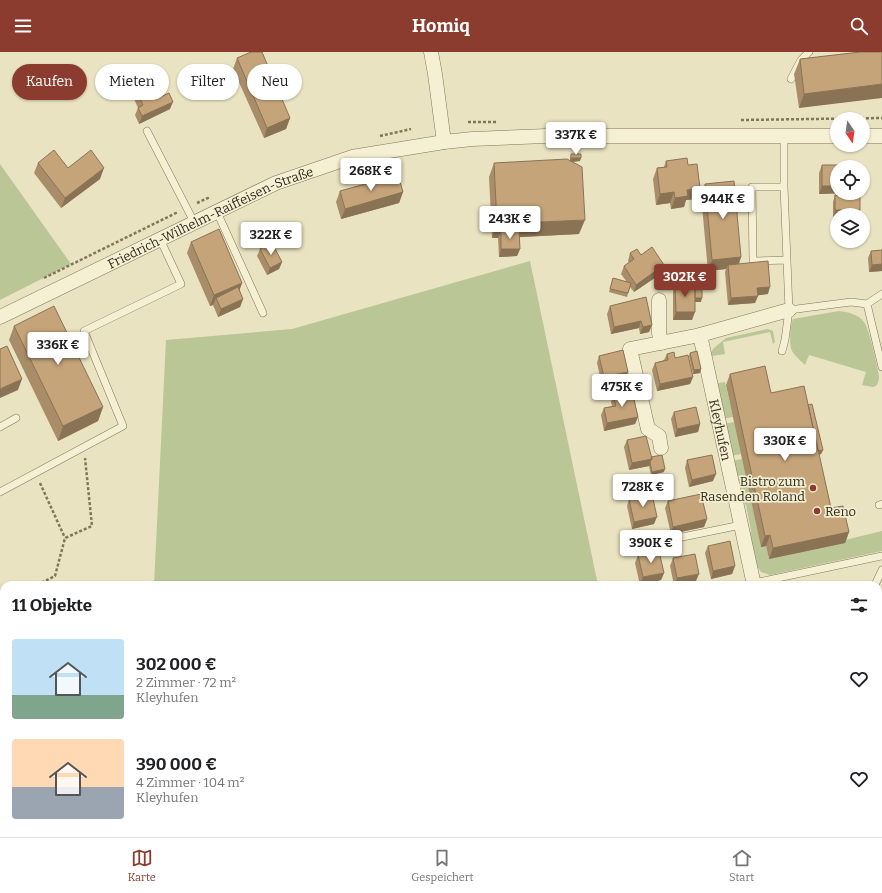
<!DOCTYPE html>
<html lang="de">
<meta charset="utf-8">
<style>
body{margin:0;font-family:Bitter,serif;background:#f6f6f6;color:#202124;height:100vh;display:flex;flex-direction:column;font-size:15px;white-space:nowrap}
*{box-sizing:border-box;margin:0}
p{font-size:13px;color:#757577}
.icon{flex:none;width:22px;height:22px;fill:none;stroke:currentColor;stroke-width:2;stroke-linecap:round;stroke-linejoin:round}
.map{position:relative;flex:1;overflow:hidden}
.drawer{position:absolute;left:0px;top:529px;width:882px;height:256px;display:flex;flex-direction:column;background:#fff;border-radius:12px 12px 0 0;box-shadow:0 1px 3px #0004}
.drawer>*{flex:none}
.guide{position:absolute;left:12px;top:12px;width:400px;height:36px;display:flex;gap:8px}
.needle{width:26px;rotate:167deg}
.buttons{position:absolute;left:830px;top:60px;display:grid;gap:8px}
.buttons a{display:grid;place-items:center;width:40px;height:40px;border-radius:50%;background:#fff;box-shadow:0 1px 3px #0004;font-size:20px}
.price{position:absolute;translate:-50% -34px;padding:0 9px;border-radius:4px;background:#fff;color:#222;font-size:13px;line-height:26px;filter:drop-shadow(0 1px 2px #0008)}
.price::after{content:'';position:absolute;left:50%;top:24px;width:12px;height:9px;margin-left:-6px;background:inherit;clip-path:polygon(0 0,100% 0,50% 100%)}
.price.on{background:#8b3c2f;color:#fff}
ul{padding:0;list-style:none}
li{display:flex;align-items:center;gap:12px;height:100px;padding:0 12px}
li span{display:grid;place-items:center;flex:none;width:112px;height:80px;border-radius:4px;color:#555}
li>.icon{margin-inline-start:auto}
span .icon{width:48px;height:48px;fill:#fffc;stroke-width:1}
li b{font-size:17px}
h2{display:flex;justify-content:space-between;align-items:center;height:48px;padding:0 12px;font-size:17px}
.tag{padding:0 14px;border-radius:18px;background:#fff;box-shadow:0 1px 3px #0004;font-size:14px;line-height:36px}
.tag.on{background:#8b3c2f;color:#fff}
header{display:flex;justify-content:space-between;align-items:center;height:52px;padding:0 12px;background:#8b3c2f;color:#fff;font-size:18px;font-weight:700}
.tab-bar{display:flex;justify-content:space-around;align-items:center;height:56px;border-top:1px solid #e0e0e0;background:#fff;font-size:11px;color:#757577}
.tab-bar a{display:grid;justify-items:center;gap:2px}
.tab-bar .on{color:#8b3c2f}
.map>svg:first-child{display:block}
.green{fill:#bac696}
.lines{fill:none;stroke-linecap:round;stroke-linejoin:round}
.service-casing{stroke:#82755a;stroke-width:8}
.minor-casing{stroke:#82755a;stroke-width:15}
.secondary-casing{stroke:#63563e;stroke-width:21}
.path{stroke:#82755a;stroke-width:2.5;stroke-dasharray:3 2;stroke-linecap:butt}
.service{stroke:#f5f0d3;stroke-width:7}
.minor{stroke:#f5f0d3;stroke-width:14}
.secondary{stroke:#f5f0d3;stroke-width:20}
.wall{fill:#a98d69}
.shaded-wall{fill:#8a7355}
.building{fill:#c5a47a;stroke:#8a7355}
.poi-dot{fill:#8b3c2f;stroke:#f2edd0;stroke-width:1.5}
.labels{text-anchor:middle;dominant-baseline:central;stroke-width:3.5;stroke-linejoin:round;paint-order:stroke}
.street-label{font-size:13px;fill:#322b1d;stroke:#f2edd0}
.poi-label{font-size:13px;fill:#322b1d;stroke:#f2edd0;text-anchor:end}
</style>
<header><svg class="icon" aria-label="menu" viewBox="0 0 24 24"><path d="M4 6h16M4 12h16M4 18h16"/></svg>Homiq<svg class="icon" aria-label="search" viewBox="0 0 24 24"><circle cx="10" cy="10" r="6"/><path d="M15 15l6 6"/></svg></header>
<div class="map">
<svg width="882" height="785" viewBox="0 0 882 785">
<rect width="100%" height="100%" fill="#eae3c1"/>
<path class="green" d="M0 112 71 212 0 248Z
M530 209 598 533H154L166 288 292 277Z
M839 259C848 260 858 262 864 270 869 276 878 316 879 325 879 328 878 331 876 334L873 335 862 333 866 320 809 303 805 313C801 309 795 304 792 299 789 293 790 273 793 267Z
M768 277 773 279 775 290 773 292 770 280 723 290 725 302 712 304 718 331 725 330 733 365 722 367 711 300 714 296 726 286Z
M734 370 741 402 731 404 723 372Z
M742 407 761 494H766L769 507 844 491 845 488 882 479V499L775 522 770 523 761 520 755 511 749 485 751 479 746 453 741 449 732 409Z
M882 720V785H848L850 781H878V728Z
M355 781H515L511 785H353Z"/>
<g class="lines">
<defs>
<path id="service" d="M791 27 801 8 809 0
M147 79 194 170
M784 84V135L789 258 851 250 867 252 882 315
M784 135H752L753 209 787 208
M217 160 263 261
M867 252 882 242
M782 299 785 288 789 258
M0 375 16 366
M0 440 123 374 84 279 181 232 160 187
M879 453 882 452
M663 489 741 473
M754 531 882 504
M875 533 882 518
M878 598 882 601
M878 654 882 646
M678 781 685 785
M731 785 733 781"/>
<g id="minor">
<path d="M431 0 435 22 444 90"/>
<path d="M863 84H882"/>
<path d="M659 248V281L661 291"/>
<path id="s1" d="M0 265 276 131 352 105 444 90 472 87 546 84H837"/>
<path id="s2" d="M700 283 754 533"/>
<path d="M661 396 659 384 648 377 630 297 700 283 789 258"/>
<path d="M0 687 4 691"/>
<path d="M114 781 119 785"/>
</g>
<path id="secondary" d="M878 698 882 691
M828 785 830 781"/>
</defs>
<use href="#service" class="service-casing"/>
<use href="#minor" class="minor-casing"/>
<use href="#secondary" class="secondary-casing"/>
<path class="path" d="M741 68 882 66
M468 70H498
M380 84 411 77
M197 151 210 145
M44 226 178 160
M40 431 65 486
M37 533 55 524 65 486 92 474 85 406
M0 553 4 551
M878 780 882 781
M145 785 148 781"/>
<use href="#service" class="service"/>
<use href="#minor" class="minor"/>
<use href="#secondary" class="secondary"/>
</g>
<path class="wall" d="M860 0 799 56 794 22 800 7Z
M237 6 290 66 286 77 264 86 233 17Z
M133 31 158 46 170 57 139 72 135 63 138 56 130 38Z
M571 102 580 109 572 110 579 182 519 185 520 197 517 204 499 205 498 186H492L489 125 494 111 570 109V106Z
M666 109 688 113 700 136 696 147 686 148 684 155 671 157 670 151 656 153 653 127 657 116 664 115Z
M38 111 68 116 100 127 61 156 34 121Z
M822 113 837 141H844L819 142V121Z
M705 132 741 205 739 212 768 242 758 243 755 251 728 253 725 220 726 217 708 219 701 143Z
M340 139 403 140 399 151 341 167 336 150Z
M835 143 860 158 858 163H837L833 165V150Z
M191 190 242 231 239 239 243 247 240 255 218 265 213 253 210 254 187 201Z
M260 197 282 210 279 217 267 223 257 204Z
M882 198V219L869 220 868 206 871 199Z
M630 201 641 203 664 213 662 221 634 240 630 235 627 245 609 240 613 226 627 230 621 222 624 214 629 211 628 209Z
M693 226 701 250H695L692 268H673V240L675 233H692V230Z
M610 254 652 273 649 280 640 282 639 276 611 282 607 262Z
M14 274 103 355 98 369 58 389 9 288Z
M690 301 700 321 693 322 689 304Z
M667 302 693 325 690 332 657 339 652 318 655 311 664 308Z
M599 304 625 327 602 333 597 311Z
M730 322 771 341 808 353 823 398 821 402 819 403 831 456 849 480 845 491 769 507 766 494 761 495 726 333Z
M613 343 638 365 635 372 604 379 601 363 604 356 612 354 611 350Z
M674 360 700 372 698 380 675 385 671 367Z
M627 388 651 405 664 420 651 423 649 414 629 418 624 395Z
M687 408 713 429 689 435 685 416Z
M629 447 654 472 632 477 627 454Z
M668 449 707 467 704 475 671 482 665 456Z
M708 494 735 514 732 522 711 527 705 501Z
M638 503 664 521 661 528 640 533 635 511Z
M673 506 696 529 678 533H674L670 514Z
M882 557V589L878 587V565Z"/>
<path class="shaded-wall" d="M882 32V46L799 56 804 42Z
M173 50 170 57 139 72 142 64Z
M290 66 286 77 264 86 267 76Z
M571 106H581L580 109 570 110Z
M104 116 100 127 61 156 65 146Z
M822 134H837V141H845L819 142Z
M700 136 696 147 686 148 684 155 671 157 675 146 687 138Z
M403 140 399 151 341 167 345 157Z
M674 140 670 151 656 153 660 142Z
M835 158H860L858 163H837V165H833Z
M585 168 579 182 501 186V179L498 186H492L497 172Z
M501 197H520L517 204 499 205Z
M741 205 737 216 728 213 726 217 708 219 712 208Z
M282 210 279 217 267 223 270 216Z
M882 212V219L869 220 872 213Z
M664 213 662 221 634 240 636 233Z
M242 231 238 242 216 246 213 253 210 254 214 243Z
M770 235 768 242 754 244 757 236Z
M758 244 755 251 728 253 731 246Z
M693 246H702L701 250H692Z
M243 247 240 255 218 265 221 257Z
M676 260H695L692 268H673Z
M641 269 639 276 611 282 614 275Z
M652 273 649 280 640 282 643 275Z
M701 317 700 321 693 322 694 318Z
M628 320 625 327 602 333 604 325Z
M693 325 690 332 657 339 660 332Z
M22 327 18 338 0 346V337Z
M103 355 98 369 58 389 63 374Z
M638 365 635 372 604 379 607 371Z
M700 372 698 380 675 385 677 377Z
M823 398 821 402 813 404 814 400Z
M652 407 649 414 629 418 632 411Z
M665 417 664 420 651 423 652 420Z
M716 422 713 429 689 435 692 428Z
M657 465 654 472 632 477 634 470Z
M707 467 704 475 671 482 673 475Z
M849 480 845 491 769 507 773 496Z
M770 483 766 494 761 495 765 484Z
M735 514 732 522 711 527 713 519Z
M664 521 661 528 640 533 643 525Z
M699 522 696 529 678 533H675L677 526Z
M882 612 878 622V618Z
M785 781H788L785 785H783Z"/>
<path class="building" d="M251 0H262L290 66 267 76 237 6Z
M860 0H882V32L804 42 800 7Z
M148 24 158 46 169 41 173 50 142 64 138 56 143 53 133 31Z
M54 98 68 116 91 98 104 116 65 146 38 111Z
M571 102H581V106H571Z
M687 106 688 113 697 112 700 136 687 138 688 144 675 146 674 140 660 142 657 116 667 115 666 109Z
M567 107 582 115 585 168 497 172 494 111Z
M822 113H847V115H837V134H822Z
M398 123 403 140 345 157 340 139Z
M734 129 741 205 712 208 705 132Z
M835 143H860V158H835Z
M219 177 242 231 214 243 191 190Z
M519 178 520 197H501V179Z
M272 191 282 210 270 216 260 197Z
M652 195 664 213 636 233 624 214 634 207 630 201 637 197 641 203Z
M882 198V212L872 213 871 199Z
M768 209 770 235 757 236 758 244 731 246 728 213Z
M613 226 631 231 628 241 610 237Z
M693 226H702V246H695V232L693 233Z
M695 232V260H676L675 233Z
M238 235 243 247 221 257 216 246Z
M646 245 652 273 643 275 641 269 614 275 610 254Z
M54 254 103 355 63 374 14 274Z
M7 294 22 327 0 337V297Z
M623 298 628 320 604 325 599 304Z
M697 299 701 317 694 318 690 301Z
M674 300 675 306 688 303 693 325 660 332 655 311 668 308 667 302Z
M765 314 771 341 804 334 831 456 843 454 849 480 773 496 770 483 765 484 730 322Z
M632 339 638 365 607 371 604 356 616 354 613 343Z
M812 352 823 398 818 399 808 353Z
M696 355 700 372 677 377 674 360Z
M646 384 652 407 632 411 627 388Z
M662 403 665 417 652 420 650 410 652 407 651 405Z
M712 403 716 422 692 428 687 408Z
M652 442 657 465 634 470 629 447Z
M701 442 707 467 673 475 668 449Z
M730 489 735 514 713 519 708 494Z
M659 499 664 521 643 525 638 503Z
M695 502 699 522 677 526 673 506Z
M882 557V576L878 574V565Z
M878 608 882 610V611L878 618Z
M22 781H45L47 785H16Z
M743 781H785L783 785H740Z"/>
<g class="poi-dot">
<circle cx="813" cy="436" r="4"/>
<circle cx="817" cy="459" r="4"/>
</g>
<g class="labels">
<g class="street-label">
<text stroke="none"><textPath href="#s1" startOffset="233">Friedrich-Wilhelm-Raiffeisen-Straße</textPath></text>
<text stroke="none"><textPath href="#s2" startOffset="97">Kleyhufen</textPath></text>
</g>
<g class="poi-label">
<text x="805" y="429">Bistro zum<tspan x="805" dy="15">Rasenden Roland</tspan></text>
<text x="825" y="459" text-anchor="start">Reno</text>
</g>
</g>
</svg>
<div class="buttons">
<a><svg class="needle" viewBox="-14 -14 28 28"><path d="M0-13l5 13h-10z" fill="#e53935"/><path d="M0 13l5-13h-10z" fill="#757577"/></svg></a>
<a><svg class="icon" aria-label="locate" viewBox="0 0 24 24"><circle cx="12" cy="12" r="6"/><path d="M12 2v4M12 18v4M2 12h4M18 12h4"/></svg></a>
<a><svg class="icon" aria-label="layers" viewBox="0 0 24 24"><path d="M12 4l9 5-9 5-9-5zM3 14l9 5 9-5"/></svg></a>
</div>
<b class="price" style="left:576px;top:104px">337K €</b>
<b class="price" style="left:371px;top:140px">268K €</b>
<b class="price" style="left:723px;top:168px">944K €</b>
<b class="price" style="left:510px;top:188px">243K €</b>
<b class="price" style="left:271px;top:204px">322K €</b>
<b class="price on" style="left:685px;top:246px">302K €</b>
<b class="price" style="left:58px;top:314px">336K €</b>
<b class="price" style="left:622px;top:356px">475K €</b>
<b class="price" style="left:785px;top:410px">330K €</b>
<b class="price" style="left:643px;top:456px">728K €</b>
<b class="price" style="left:651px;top:512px">390K €</b>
<div class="guide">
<a class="tag on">Kaufen</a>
<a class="tag">Mieten</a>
<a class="tag">Filter</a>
<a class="tag">Neu</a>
</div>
<section class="drawer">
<h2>11 Objekte<svg class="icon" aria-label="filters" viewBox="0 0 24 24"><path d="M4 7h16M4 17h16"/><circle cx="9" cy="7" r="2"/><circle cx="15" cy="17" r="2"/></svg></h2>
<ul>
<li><span style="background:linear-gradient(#bfe0f5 70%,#7fa58c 0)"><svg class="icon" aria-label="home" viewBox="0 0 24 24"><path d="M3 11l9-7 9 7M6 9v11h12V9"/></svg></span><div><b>302 000 €</b><p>2 Zimmer · 72 m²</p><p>Kleyhufen</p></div><svg class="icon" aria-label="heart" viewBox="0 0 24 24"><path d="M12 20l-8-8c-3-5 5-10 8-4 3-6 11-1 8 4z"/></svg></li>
<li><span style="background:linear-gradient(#ffd9b3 60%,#9aa5b1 0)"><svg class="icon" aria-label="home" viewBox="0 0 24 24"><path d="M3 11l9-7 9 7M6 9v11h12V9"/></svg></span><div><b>390 000 €</b><p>4 Zimmer · 104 m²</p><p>Kleyhufen</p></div><svg class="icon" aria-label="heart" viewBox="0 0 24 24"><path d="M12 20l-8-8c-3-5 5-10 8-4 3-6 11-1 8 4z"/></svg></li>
</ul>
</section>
</div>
<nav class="tab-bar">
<a class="on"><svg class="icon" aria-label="map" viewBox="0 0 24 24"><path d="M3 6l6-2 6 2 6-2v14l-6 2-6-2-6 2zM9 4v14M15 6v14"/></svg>Karte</a>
<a><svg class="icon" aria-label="saved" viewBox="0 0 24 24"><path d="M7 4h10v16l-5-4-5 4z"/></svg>Gespeichert</a>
<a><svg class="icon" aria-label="home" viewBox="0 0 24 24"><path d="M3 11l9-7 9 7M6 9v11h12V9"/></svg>Start</a>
</nav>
